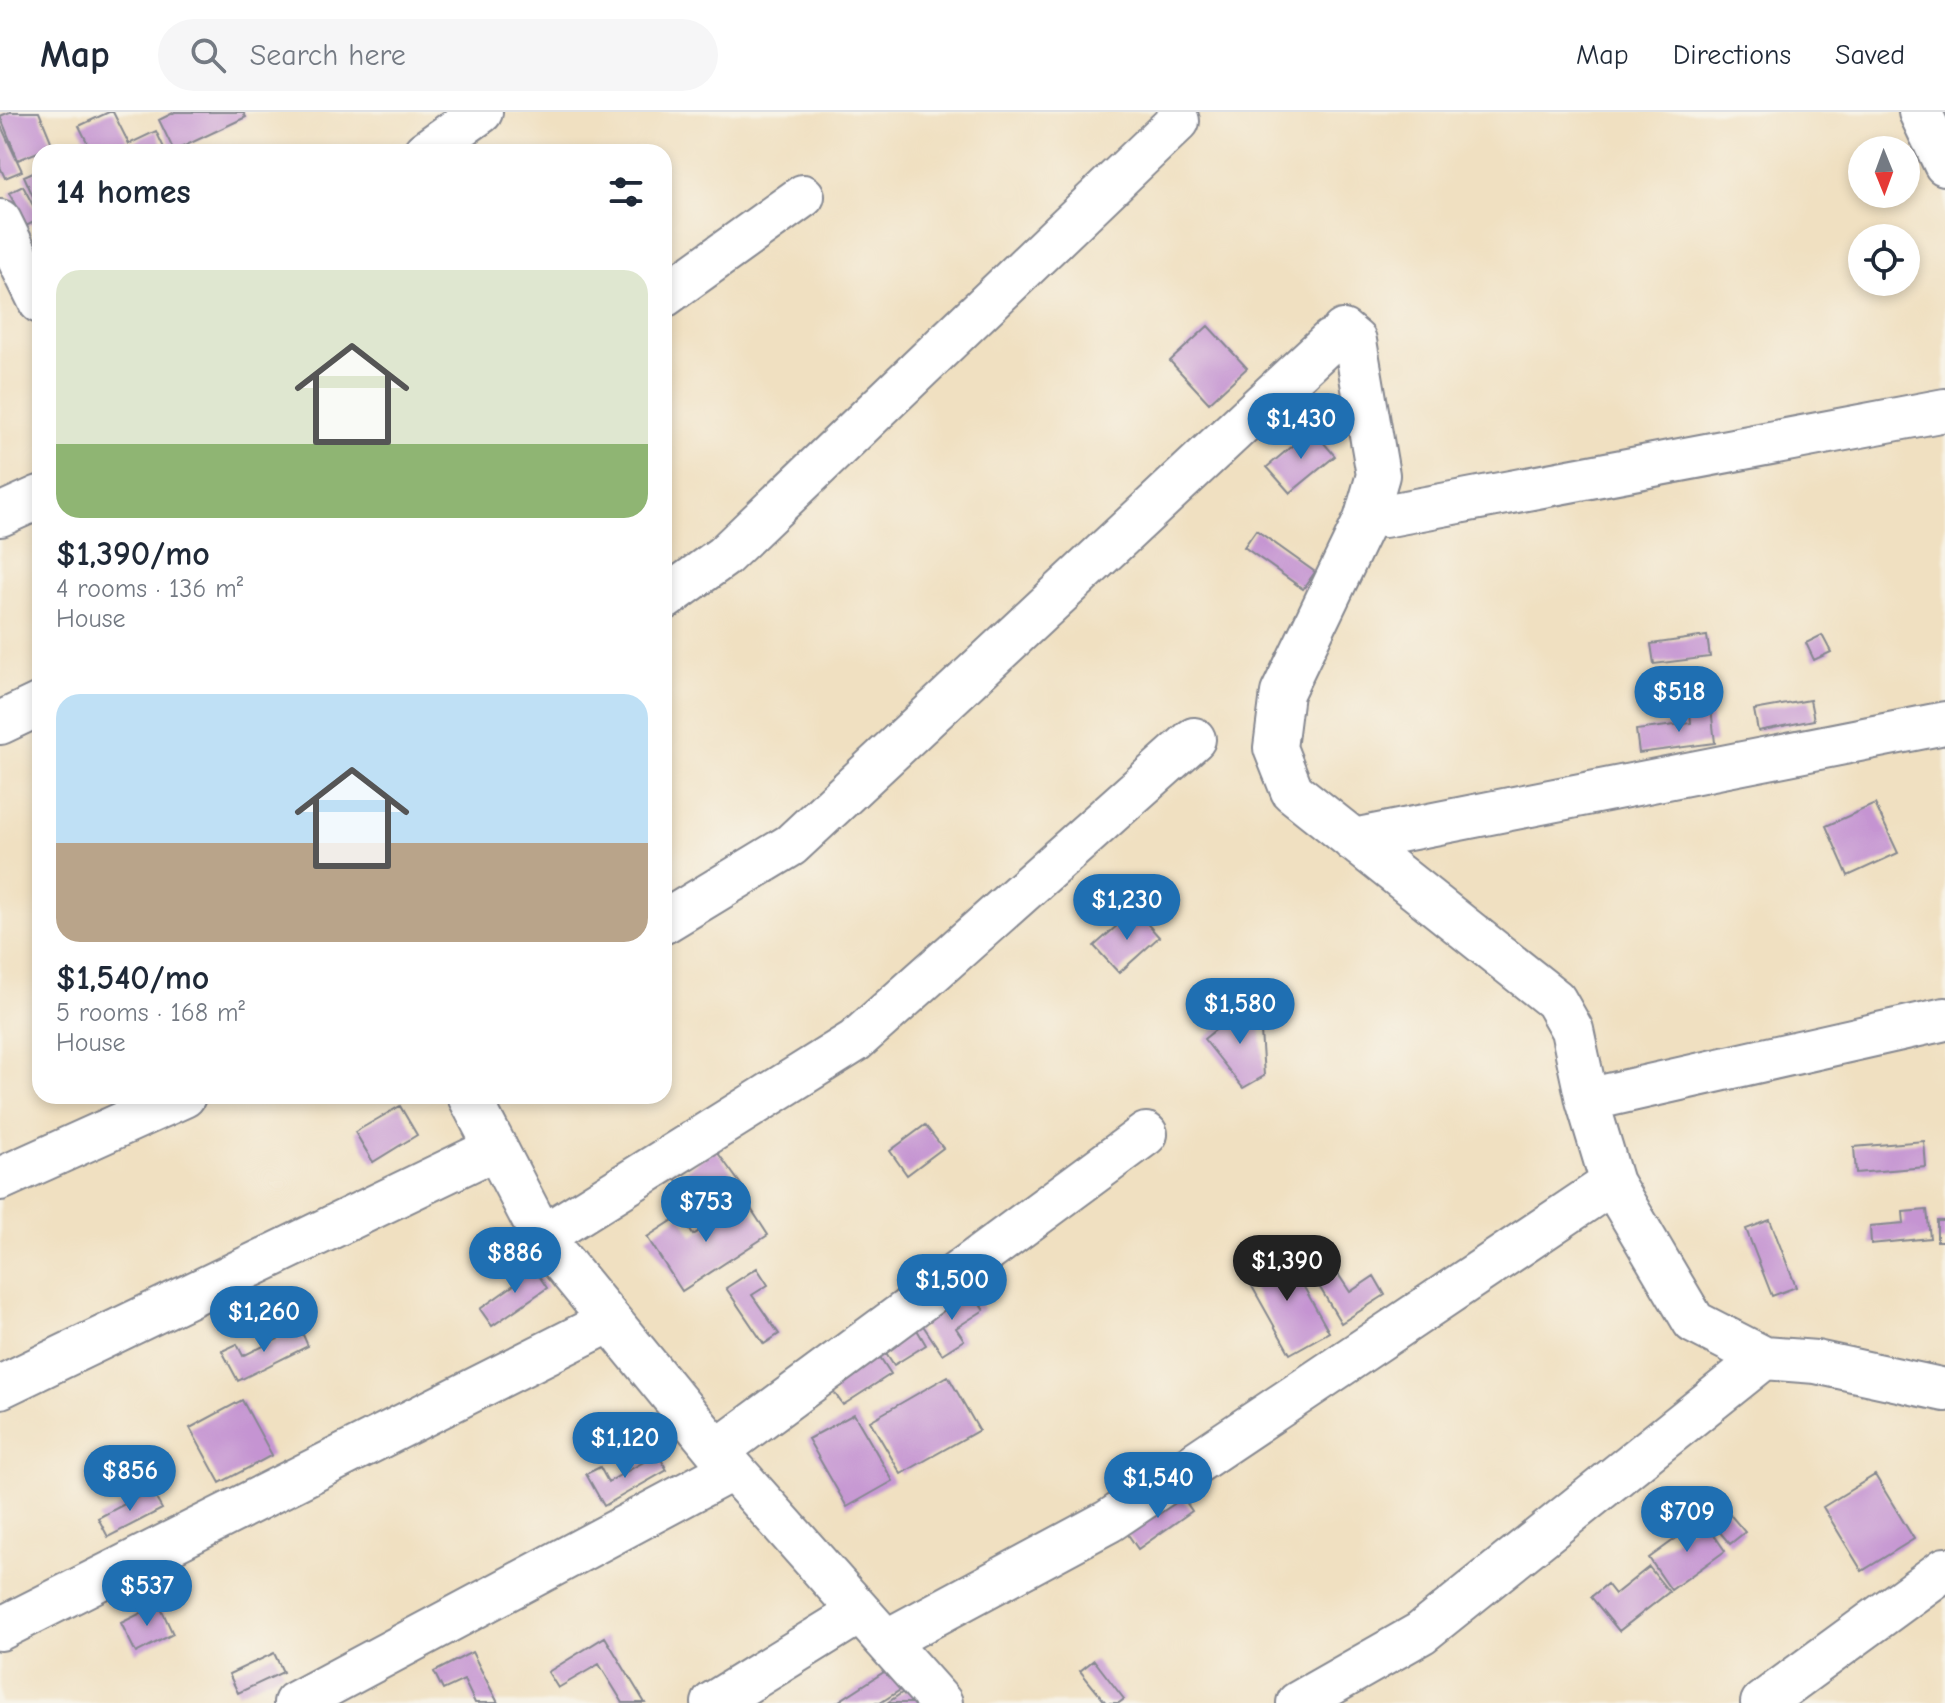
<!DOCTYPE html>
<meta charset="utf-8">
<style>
body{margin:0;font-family:"Comic Neue",sans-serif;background:#f6f6f7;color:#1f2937;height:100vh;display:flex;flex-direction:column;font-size:30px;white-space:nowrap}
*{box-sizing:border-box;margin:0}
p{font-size:26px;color:#747a83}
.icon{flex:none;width:44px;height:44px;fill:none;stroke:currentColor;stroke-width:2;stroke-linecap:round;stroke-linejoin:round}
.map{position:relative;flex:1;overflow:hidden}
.sheet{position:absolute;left:32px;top:32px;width:640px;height:960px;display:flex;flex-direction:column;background:#fff;border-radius:24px;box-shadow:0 4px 12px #0003}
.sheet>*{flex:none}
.needle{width:52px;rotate:179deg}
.controls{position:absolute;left:1848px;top:24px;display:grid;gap:16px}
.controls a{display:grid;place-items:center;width:72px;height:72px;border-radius:50%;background:#fff;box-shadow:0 4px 12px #0003;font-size:40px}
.price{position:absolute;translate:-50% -68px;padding:0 18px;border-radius:28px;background:#1f6fb2;color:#fff;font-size:26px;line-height:52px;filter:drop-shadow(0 2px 4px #0008)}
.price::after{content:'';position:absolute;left:50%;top:48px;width:24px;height:18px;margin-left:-12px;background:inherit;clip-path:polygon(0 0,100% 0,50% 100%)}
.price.on{background:#222;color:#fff}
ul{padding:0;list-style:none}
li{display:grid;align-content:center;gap:16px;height:424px;padding:0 24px}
li span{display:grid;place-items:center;height:248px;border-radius:24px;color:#555}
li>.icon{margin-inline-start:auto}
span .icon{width:144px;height:144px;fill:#fffc;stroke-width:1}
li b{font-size:34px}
h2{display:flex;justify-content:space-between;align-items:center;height:96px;padding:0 24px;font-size:34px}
header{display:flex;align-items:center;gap:48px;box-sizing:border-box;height:112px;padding:0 40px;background:#fff;border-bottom:2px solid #e0e1e3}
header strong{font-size:38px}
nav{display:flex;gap:44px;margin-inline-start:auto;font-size:28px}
.search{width:560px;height:72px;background:#f6f6f7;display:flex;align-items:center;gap:20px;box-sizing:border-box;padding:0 28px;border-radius:44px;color:#747a83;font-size:30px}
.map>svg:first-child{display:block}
.building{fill:#c594d2}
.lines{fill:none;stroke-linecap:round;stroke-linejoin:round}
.minor-casing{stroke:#868890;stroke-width:46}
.minor{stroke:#fff;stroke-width:42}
</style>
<header>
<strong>Map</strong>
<div class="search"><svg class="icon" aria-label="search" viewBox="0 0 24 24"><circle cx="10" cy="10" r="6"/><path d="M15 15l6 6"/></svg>Search here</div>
<nav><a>Map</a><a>Directions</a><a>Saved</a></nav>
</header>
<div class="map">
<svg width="1945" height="1591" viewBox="0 0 1945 1591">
<rect width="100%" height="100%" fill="#f7f3e8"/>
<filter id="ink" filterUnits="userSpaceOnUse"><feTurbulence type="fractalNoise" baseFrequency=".0125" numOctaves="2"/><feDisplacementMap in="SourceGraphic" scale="16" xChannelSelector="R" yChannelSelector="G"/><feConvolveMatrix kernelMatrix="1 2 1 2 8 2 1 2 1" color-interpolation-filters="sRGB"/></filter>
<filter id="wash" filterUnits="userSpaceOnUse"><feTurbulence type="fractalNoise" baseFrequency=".006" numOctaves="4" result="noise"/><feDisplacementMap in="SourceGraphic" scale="32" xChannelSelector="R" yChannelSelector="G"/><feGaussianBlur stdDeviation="1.8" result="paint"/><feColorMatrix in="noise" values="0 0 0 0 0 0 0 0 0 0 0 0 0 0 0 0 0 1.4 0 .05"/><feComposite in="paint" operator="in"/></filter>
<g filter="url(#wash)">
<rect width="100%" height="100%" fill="#f0e0c1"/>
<g id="blocks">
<path class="building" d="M10 0H39L53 34 18 48 0 4Z
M109 0H113L129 32 156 19 166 40H92L79 14Z
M175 0H243L246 5 174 39 159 8Z
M0 12 22 59 5 66 0 55Z
M40 57V100L24 64Z
M23 74 40 107 26 114 9 81Z
M1208 214 1247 256 1209 291 1170 249Z
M1312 317 1335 344 1290 381 1267 355Z
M1256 418 1315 460 1303 477 1244 435Z
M1822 523 1831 540 1814 548 1806 531Z
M1707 524 1710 545 1654 552 1651 532Z
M1810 588 1814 608 1758 619 1754 598Z
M1711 596 1715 631 1639 641 1636 618 1691 611 1690 599Z
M1875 692 1898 741 1848 764 1826 714Z
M1135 798 1159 825 1119 861 1094 834Z
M1248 892 1260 905 1264 964 1243 976 1204 927Z
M400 994 417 1023 373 1050 355 1020Z
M925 1013 943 1036 907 1063 890 1039Z
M1924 1029 1926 1055 1856 1061 1854 1035Z
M715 1037 742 1074 702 1103 675 1066Z
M746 1089 768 1123 682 1179 647 1125 681 1103 693 1123Z
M1927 1098 1930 1126 1871 1132 1870 1114 1904 1111 1903 1100Z
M1770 1108 1796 1175 1772 1184 1746 1117Z
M1937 1109H1945V1129H1937Z
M1285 1141 1329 1220 1290 1242 1245 1162Z
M530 1150 547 1176 492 1214 480 1197 518 1170 513 1162Z
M757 1156 768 1173 752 1183 779 1222 764 1232 726 1176Z
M1338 1162 1350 1180 1374 1164 1385 1183 1341 1211 1319 1174Z
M972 1179 984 1198 956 1216 964 1228 942 1242 922 1212Z
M300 1216 308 1234 238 1269 222 1239 237 1232 243 1244Z
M916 1216 926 1233 894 1253 883 1236Z
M878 1242 891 1262 843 1293 829 1273Z
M948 1264 979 1318 901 1362 870 1309Z
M242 1288 272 1343 220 1371 190 1316Z
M854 1302 893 1369 847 1395 808 1327Z
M658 1342 667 1358 604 1394 586 1362 600 1355 608 1370Z
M1875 1363 1914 1427 1862 1459 1823 1395Z
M151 1378 162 1397 108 1425 98 1406Z
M1179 1380 1192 1399 1138 1437 1125 1418Z
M1721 1392 1745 1420 1730 1432 1706 1404Z
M1703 1407 1725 1439 1671 1478 1649 1446Z
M1649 1455 1669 1480 1619 1519 1591 1485 1607 1472 1615 1482Z
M159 1492 173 1522 136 1541 121 1511Z
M605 1525 645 1591H623L599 1552 558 1576 548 1560Z
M472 1540 498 1591H475L464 1568 443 1578 434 1560Z
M274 1541 283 1560 238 1581 229 1562Z
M1094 1548 1124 1587 1119 1591H1106L1080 1559Z
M898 1551 911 1571 880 1591H836Z
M918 1570 933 1591H887Z"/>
</g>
</g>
<g filter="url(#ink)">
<use href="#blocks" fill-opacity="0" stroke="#868890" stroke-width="2"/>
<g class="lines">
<defs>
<path id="minor" d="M1920 0 1945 52
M425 40 481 0
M0 109 40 190
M664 184 803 84
M1343 219 1355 229 1378 363 1365 408 1282 581 1275 636 1292 679 1555 888 1572 918 1587 988 1612 1071 1694 1210 1764 1246 1816 1250 1945 1278
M0 403 40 385
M1384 404 1945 298
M664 487 724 444 1178 9
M0 611 40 592
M1353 728 1945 611
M664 810 791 733 1330 229
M469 984 542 1125 717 1339 941 1591
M1587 988 1945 907
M0 1067 184 984
M542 1125 855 929 1194 627
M0 1275 496 1036
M717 1339 1146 1022
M0 1517 610 1209
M886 1529 1109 1409 1612 1071
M295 1591 733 1357
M713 1591 860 1500
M1298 1591 1421 1521 1764 1246
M1762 1591 1945 1457"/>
</defs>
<use href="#minor" class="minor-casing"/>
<use href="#minor" class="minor"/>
</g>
</g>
</svg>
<div class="controls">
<a><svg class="needle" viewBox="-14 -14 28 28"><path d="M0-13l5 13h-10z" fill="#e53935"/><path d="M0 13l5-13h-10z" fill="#747a83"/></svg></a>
<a><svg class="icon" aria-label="locate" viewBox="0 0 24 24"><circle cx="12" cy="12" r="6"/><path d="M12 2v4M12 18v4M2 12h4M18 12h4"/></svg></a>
</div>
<b class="price" style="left:1301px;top:349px">$1,430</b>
<b class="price" style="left:1679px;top:622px">$518</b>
<b class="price" style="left:1127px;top:830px">$1,230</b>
<b class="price" style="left:1240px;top:934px">$1,580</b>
<b class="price" style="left:706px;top:1132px">$753</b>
<b class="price" style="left:515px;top:1183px">$886</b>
<b class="price on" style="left:1287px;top:1191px">$1,390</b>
<b class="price" style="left:952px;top:1210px">$1,500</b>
<b class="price" style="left:264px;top:1242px">$1,260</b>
<b class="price" style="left:625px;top:1368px">$1,120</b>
<b class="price" style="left:130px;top:1401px">$856</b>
<b class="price" style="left:1158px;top:1408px">$1,540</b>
<b class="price" style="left:1687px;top:1442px">$709</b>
<b class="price" style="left:147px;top:1516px">$537</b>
<section class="sheet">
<h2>14 homes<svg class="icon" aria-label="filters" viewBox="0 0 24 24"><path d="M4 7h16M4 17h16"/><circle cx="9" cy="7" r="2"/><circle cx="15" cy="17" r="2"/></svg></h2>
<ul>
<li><span style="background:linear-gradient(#dfe7d0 70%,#8fb573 0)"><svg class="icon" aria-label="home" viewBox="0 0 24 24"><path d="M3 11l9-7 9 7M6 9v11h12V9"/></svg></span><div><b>$1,390/mo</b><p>4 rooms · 136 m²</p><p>House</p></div></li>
<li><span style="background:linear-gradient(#bfe0f5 60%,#b9a48a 0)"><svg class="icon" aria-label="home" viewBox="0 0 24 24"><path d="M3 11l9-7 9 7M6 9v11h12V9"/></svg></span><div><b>$1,540/mo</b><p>5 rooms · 168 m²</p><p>House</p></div></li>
</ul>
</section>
</div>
